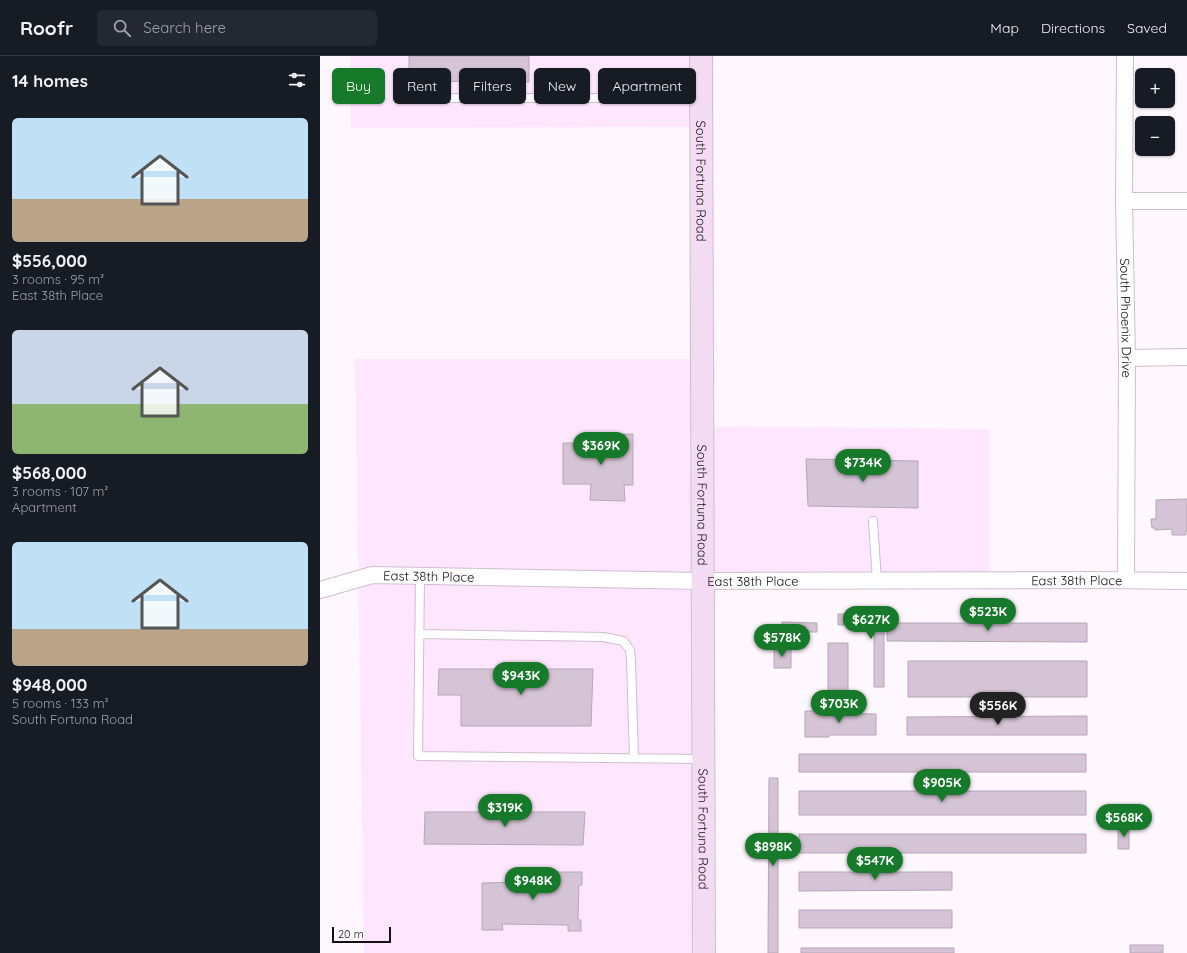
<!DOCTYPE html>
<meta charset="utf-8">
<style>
body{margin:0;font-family:Quicksand,sans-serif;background:#242831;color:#f1f3f6;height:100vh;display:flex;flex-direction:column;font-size:15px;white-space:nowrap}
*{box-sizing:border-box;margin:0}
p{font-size:13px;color:#9ea1a6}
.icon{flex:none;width:22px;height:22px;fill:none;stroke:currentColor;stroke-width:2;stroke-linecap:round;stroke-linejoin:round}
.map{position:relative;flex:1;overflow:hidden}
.panel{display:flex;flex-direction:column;background:#171b24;width:320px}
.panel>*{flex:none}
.banner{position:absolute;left:12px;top:12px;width:380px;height:36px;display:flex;gap:8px}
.tools{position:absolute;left:815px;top:12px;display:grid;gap:8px}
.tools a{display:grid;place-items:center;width:40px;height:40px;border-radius:6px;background:#171b24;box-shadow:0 1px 3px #0004;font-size:20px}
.scale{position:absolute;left:12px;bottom:10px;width:59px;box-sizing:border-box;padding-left:4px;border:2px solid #171117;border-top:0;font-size:11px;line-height:14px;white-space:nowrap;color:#171117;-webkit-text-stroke:3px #fff;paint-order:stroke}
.price{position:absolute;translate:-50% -34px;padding:0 9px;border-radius:14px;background:#177a2b;color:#fff;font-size:13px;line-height:26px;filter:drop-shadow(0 1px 2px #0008)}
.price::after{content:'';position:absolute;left:50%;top:24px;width:12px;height:9px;margin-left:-6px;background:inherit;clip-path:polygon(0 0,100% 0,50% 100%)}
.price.active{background:#222;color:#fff}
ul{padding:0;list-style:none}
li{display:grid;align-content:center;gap:8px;height:212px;padding:0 12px}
li span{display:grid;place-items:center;height:124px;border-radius:6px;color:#555}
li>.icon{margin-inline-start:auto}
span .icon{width:72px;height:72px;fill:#fffc;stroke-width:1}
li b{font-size:17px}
h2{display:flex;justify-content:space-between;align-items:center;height:48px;padding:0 12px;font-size:17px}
.chip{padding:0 14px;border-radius:6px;background:#171b24;box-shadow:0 1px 3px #0004;font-size:14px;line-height:36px}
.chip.active{background:#177a2b;color:#fff}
header{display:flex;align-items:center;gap:24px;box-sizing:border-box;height:56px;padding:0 20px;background:#171b24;border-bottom:1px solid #363941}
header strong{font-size:19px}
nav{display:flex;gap:22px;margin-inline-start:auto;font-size:14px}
.search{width:280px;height:36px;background:#242831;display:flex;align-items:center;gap:10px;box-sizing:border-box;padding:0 14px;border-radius:6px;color:#9ea1a6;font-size:15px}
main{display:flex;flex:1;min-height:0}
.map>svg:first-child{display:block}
.built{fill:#fee6fe}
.building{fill:#d5c4d5;stroke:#b6a6b6}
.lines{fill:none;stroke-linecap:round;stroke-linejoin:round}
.lane-casing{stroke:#cfbecf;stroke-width:10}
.street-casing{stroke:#cfbecf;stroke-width:18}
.secondary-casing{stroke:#cfbecf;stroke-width:24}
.lane{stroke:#fff;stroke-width:8}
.street{stroke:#fff;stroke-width:16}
.secondary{stroke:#f4dbf4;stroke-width:22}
.labels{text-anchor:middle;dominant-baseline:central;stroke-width:3;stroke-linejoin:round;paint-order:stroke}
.street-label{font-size:13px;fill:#171117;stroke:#fff}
</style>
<header>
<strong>Roofr</strong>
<div class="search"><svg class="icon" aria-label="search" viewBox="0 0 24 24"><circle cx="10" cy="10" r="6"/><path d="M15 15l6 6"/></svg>Search here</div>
<nav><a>Map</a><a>Directions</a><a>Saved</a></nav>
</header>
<main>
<section class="panel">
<h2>14 homes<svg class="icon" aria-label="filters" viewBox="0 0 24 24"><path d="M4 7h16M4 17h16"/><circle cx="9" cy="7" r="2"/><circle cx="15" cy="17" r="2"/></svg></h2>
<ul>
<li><span style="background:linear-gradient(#bfe0f5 65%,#b9a48a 0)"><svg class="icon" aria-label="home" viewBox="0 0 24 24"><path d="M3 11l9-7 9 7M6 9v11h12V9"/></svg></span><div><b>$556,000</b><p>3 rooms · 95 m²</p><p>East 38th Place</p></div></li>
<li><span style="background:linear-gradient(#c9d6e8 60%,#8fb573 0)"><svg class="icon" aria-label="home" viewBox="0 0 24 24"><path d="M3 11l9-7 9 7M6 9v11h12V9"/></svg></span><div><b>$568,000</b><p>3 rooms · 107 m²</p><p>Apartment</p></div></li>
<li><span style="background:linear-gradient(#bfe0f5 70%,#b9a48a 0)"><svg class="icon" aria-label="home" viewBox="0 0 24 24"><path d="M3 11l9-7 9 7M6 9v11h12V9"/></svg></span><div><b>$948,000</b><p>5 rooms · 133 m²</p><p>South Fortuna Road</p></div></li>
</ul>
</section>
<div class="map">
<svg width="867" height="897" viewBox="0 0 867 897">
<rect width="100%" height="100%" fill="#fef7fe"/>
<path class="built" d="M30 0H381L383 370 669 373V524L383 525 384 897H44L35 303H382L381 71 31 72Z"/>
<path class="building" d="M89 0H209V26L89 25Z
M313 378V429H304L305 445 270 444 271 428H243V387H272V379Z
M486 403 598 405V452L488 450Z
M867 443V475H866V479H852V473L835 474V472H832L831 463H836V444Z
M518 558H564V631H554V569H518Z
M462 566 497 567V576H461Z
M567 567H767V586L567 585Z
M454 580H471V590H454Z
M508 587H528V641H508Z
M454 593H471V612H454Z
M588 605H767V641H588Z
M119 613H273L271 670H141V639H118Z
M485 655H508V657L556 658V679H509V681H485Z
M767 660V679H587V661Z
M479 698H766V716H479Z
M449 722H458V897H448Z
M479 735H766V759H479Z
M105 756H265L263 789 104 788Z
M798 770H809V793H798Z
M479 778H766V797H479Z
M205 816H262V829H259L258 864H261V875H248V869L182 868 183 874H162V827L205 826Z
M479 816H632V834L479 835Z
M479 854H632V872H479Z
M810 889H843V897H810Z
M481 892H634V897H481Z"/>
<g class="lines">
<defs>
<path id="lane" d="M108 42H381
M553 465 557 525
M100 520 98 700 383 703
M99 578 284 581 303 585 310 594 311 605 314 702"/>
<g id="street">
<path id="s1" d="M805 0 804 145 807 302 806 524"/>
<path d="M804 145H867"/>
<path d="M807 302 867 301"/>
<path id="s2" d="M0 534 52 519 383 525 782 524 867 525"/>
</g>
<g id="secondary">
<path id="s3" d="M381 0 384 897"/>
</g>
</defs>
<use href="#lane" class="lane-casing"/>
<use href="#street" class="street-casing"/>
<use href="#secondary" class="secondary-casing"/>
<use href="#lane" class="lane"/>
<use href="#street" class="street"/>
<use href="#secondary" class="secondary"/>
</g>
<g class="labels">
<g class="street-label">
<text stroke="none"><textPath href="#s3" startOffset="125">South Fortuna Road</textPath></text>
<text stroke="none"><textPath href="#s1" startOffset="262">South Phoenix Drive</textPath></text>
<text stroke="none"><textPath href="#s3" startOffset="449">South Fortuna Road</textPath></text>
<text stroke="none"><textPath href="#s2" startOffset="111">East 38th Place</textPath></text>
<text stroke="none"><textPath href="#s2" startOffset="759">East 38th Place</textPath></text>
<text stroke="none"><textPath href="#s2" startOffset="435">East 38th Place</textPath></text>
<text stroke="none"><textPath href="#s3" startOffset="773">South Fortuna Road</textPath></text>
</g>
</g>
</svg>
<div class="tools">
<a>+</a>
<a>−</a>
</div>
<div class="scale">20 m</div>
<b class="price" style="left:281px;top:410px">$369K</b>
<b class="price" style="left:543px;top:427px">$734K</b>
<b class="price" style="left:668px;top:576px">$523K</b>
<b class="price" style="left:551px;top:584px">$627K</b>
<b class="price" style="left:462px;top:602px">$578K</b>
<b class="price" style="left:201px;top:640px">$943K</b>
<b class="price" style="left:519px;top:668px">$703K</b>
<b class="price active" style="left:678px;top:670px">$556K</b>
<b class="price" style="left:622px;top:747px">$905K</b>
<b class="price" style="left:185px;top:772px">$319K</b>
<b class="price" style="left:804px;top:782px">$568K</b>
<b class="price" style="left:453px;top:811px">$898K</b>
<b class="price" style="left:555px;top:825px">$547K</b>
<b class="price" style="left:213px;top:845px">$948K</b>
<div class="banner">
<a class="chip active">Buy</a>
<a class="chip">Rent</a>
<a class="chip">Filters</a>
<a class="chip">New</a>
<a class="chip">Apartment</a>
</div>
</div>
</main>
